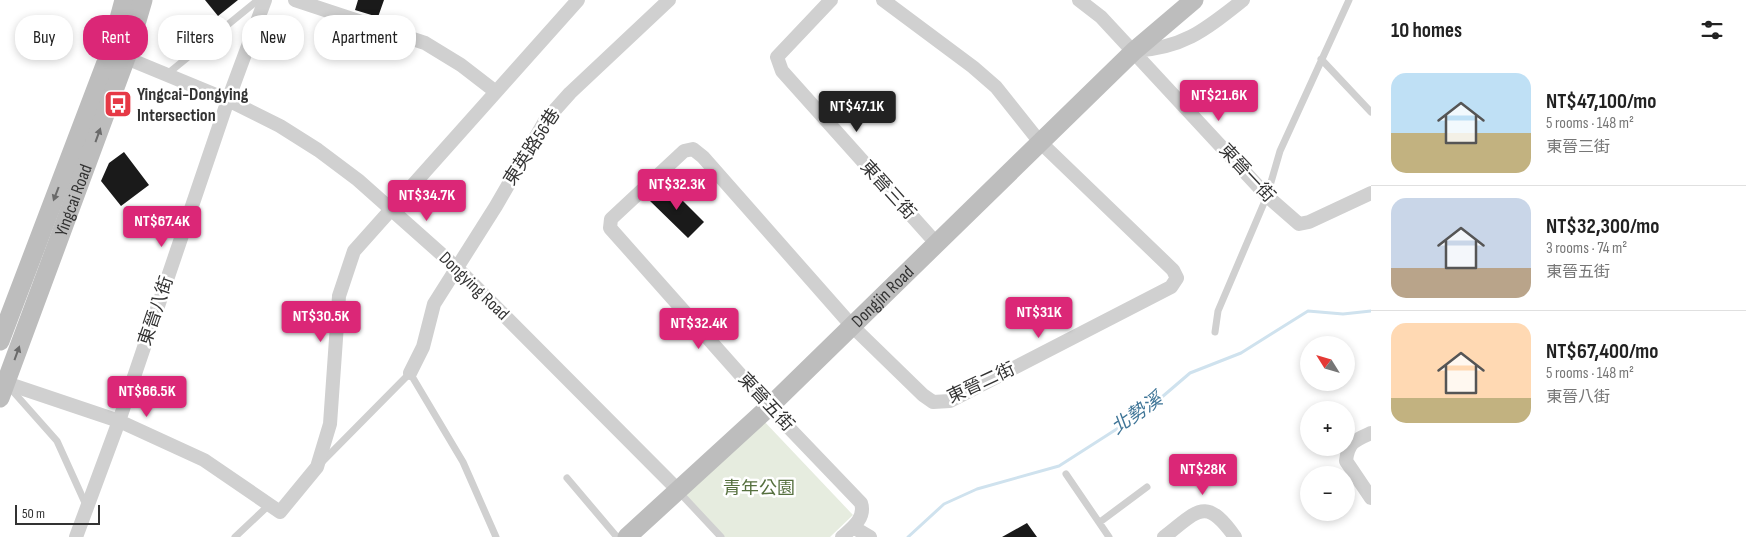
<!DOCTYPE html>
<meta charset="utf-8">
<style>
body{margin:0;font-family:"Sofia Sans Condensed","Noto Sans TC",sans-serif;background:#f6f6f6;color:#222;height:100vh;display:flex;flex-direction:column;font-size:19px;white-space:nowrap}
*{box-sizing:border-box;margin:0}
p{font-size:16px;color:#767676}
.icon{flex:none;width:28px;height:28px;fill:none;stroke:currentColor;stroke-width:2;stroke-linecap:round;stroke-linejoin:round}
.map{position:relative;flex:1;overflow:hidden}
.sheet{display:flex;flex-direction:column;background:#fff;width:375px}
.sheet>*{flex:none}
.banner{position:absolute;left:15px;top:15px;width:475px;height:45px;display:flex;gap:10px}
.needle{width:32px;rotate:307deg}
.controls{position:absolute;left:1300px;top:336px;display:grid;gap:10px}
.controls a{display:grid;place-items:center;width:55px;height:55px;border-radius:50%;background:#fff;box-shadow:0 2px 8px #0003;font-size:25px}
.scale{position:absolute;left:15px;bottom:12px;width:85px;box-sizing:border-box;padding-left:5px;border:2px solid #333;border-top:0;font-size:14px;line-height:18px;white-space:nowrap;color:#333;-webkit-text-stroke:4px #fff;paint-order:stroke}
.price{position:absolute;translate:-50% -42px;padding:0 11px;border-radius:5px;background:#db2777;color:#fff;font-size:16px;line-height:32px;filter:drop-shadow(0 1px 2px #0008)}
.price::after{content:'';position:absolute;left:50%;top:30px;width:15px;height:11px;margin-left:-8px;background:inherit;clip-path:polygon(0 0,100% 0,50% 100%)}
.price.current{background:#222;color:#fff}
ul{padding:0;list-style:none}
li{display:flex;align-items:center;gap:15px;height:125px;padding:0 20px}
li+li{border-top:1px solid #e0e0e0}
li span{display:grid;place-items:center;flex:none;width:140px;height:100px;border-radius:15px;color:#555}
li>.icon{margin-inline-start:auto}
span .icon{width:60px;height:60px;fill:#fffc;stroke-width:1}
li b{font-size:21px}
h2{display:flex;justify-content:space-between;align-items:center;height:60px;padding:0 20px;font-size:21px}
.tag{padding:0 18px;border-radius:20px;background:#fff;box-shadow:0 2px 8px #0003;font-size:18px;line-height:45px}
.tag.current{background:#db2777;color:#fff}
main{display:flex;flex:1;min-height:0}
.map>svg:first-child{display:block}
.green{fill:#e6ecdf}
.lines{fill:none;stroke-linecap:round;stroke-linejoin:round}
.stream{stroke:#cfe2ee;stroke-width:3}
.building{fill:#1a1a1a}
.lane{stroke:#d0d0d0;stroke-width:7}
.street{stroke:#d0d0d0;stroke-width:14}
.secondary{stroke:#bdbdbd;stroke-width:19}
.oneway{fill:#6a6a6a}
.labels{text-anchor:middle;dominant-baseline:central;stroke-width:5;stroke-linejoin:round;paint-order:stroke}
.poi-label{font-size:18px;font-weight:bold;fill:#333;stroke:#fff;text-anchor:start}
.street-label{font-size:18px;fill:#333;stroke:#fff}
.park-label{font-size:18px;fill:#56703f;stroke:#fff}
.water-label{font-size:19px;font-style:italic;fill:#3f7597;stroke:#fff}
</style>
<main>
<div class="map">
<svg width="1371" height="537" viewBox="0 0 1371 537">
<rect width="100%" height="100%" fill="#fff"/>
<path class="green" d="M761 418 853 515 830 537H719L680 495Z"/>
<g class="lines">
<path class="stream" d="M908 537 944 504 977 489 1059 466 1148 409 1190 373 1241 353 1308 311 1343 314 1371 311"/>
</g>
<path class="building" d="M205 0H238L218 16Z
M358 0H384L378 17 355 10Z
M124 152 149 185 121 206 101 181 109 163Z
M666 184 704 222 688 238 649 200Z
M1027 523 1037 537H1002Z"/>
<g class="lines">
<path class="lane" d="M1321 59 1371 112
M166 75 258 0
M1215 332 1218 311 1267 196 1280 151 1349 0
M10 388 57 441 86 505
M321 463 410 373 463 462 496 537
M1066 474 1109 537
M567 478 617 537
M679 492 721 537
M1100 522 1147 487
M235 537 269 505"/>
<path class="street" d="M295 0 425 43 461 65 496 92
M831 0 777 57 782 71 936 243
M1079 0 1101 17 1267 196 1299 224 1309 222 1371 193
M1134 51C1184 48 1205 30 1243 0
M119 55 228 100 280 126 318 150 358 180 457 268 678 490
M410 373 423 347 434 304 496 206 545 121 570 93 669 0
M0 381 119 421 204 460 280 512 317 467 330 424 339 296 354 251 578 0
M1371 433C1355 440 1348 442 1346 461L1371 498
M853 527 870 537
M76 537 119 421 228 100 265 0
M842 537C852 528 866 518 861 503L769 407 610 228 611 219 684 151 693 149 703 157 852 326 923 395 933 402 950 401 1171 287 1177 278 1173 270 1039 141 996 87 973 67 883 0
M1164 537C1198 511 1205 495 1235 537"/>
<g class="secondary">
<path d="M0 341 110 52 124 0"/>
<path id="s1" d="M0 398 126 58 143 0"/>
<path id="s2" d="M627 537 769 407 1134 51 1194 0"/>
</g>
</g>
<defs><path id="oneway-solid" d="M-6-.8H1V-3.2L6.5 0L1 3.2V.8H-6Z" transform="scale(1.25)"/></defs>
<g class="oneway">
<use href="#oneway-solid" transform="translate(98 135) rotate(-70)"/>
<use href="#oneway-solid" transform="translate(56 194) rotate(111)"/>
<use href="#oneway-solid" transform="translate(17 353) rotate(-70)"/>
</g>
<defs>
<symbol id="bus-square" viewBox="-11 -11 22 22"><rect x="-9" y="-9" width="18" height="18" rx="4" fill="#e63946" stroke="#fff"/><path d="M-5-6H5V4H4V6H2V4H-2V6H-4V4H-5ZM-3.5-4V0h7V-4ZM-3.5 1.2v1.5H-2V1.2ZM2 1.2v1.5H3.5V1.2Z" fill="#fff"/></symbol>
</defs>
<g fill-rule="evenodd">
<use href="#bus-square" x="102" y="88" width="32" height="32"/>
</g>
<g class="labels">
<g class="poi-label">
<text x="137" y="94">Yingcai-Dongying<tspan x="137" dy="21">Intersection</tspan></text>
</g>
<g class="street-label">
<text transform="translate(532 147) rotate(-57)">東英路56巷</text>
<text transform="translate(1247 173) rotate(47)">東晉一街</text>
<text transform="translate(888 190) rotate(48)">東晉三街</text>
<text stroke="none"><textPath href="#s1" startOffset="211">Yingcai Road</textPath></text>
<text transform="translate(474 286) rotate(44)">Dongying Road</text>
<text stroke="none"><textPath href="#s2" startOffset="351">Dongjin Road</textPath></text>
<text transform="translate(156 311) rotate(-71)">東晉八街</text>
<text transform="translate(981 383) rotate(-25)">東晉二街</text>
<text transform="translate(766 402) rotate(47)">東晉五街</text>
</g>
<g class="park-label">
<text x="759" y="488">青年公園</text>
</g>
<g class="water-label">
<text transform="translate(1137 414) rotate(-35)">北勢溪</text>
</g>
</g>
</svg>
<div class="controls">
<a><svg class="needle" viewBox="-14 -14 28 28"><path d="M0-13l5 13h-10z" fill="#e53935"/><path d="M0 13l5-13h-10z" fill="#767676"/></svg></a>
<a>+</a>
<a>−</a>
</div>
<div class="scale">50 m</div>
<b class="price" style="left:1219px;top:122px">NT$21.6K</b>
<b class="price current" style="left:857px;top:133px">NT$47.1K</b>
<b class="price" style="left:677px;top:211px">NT$32.3K</b>
<b class="price" style="left:427px;top:222px">NT$34.7K</b>
<b class="price" style="left:162px;top:248px">NT$67.4K</b>
<b class="price" style="left:1039px;top:339px">NT$31K</b>
<b class="price" style="left:321px;top:343px">NT$30.5K</b>
<b class="price" style="left:699px;top:350px">NT$32.4K</b>
<b class="price" style="left:147px;top:418px">NT$66.5K</b>
<b class="price" style="left:1203px;top:496px">NT$28K</b>
<div class="banner">
<a class="tag">Buy</a>
<a class="tag current">Rent</a>
<a class="tag">Filters</a>
<a class="tag">New</a>
<a class="tag">Apartment</a>
</div>
</div>
<section class="sheet">
<h2>10 homes<svg class="icon" aria-label="filters" viewBox="0 0 24 24"><path d="M4 7h16M4 17h16"/><circle cx="9" cy="7" r="2"/><circle cx="15" cy="17" r="2"/></svg></h2>
<ul>
<li><span style="background:linear-gradient(#bfe0f5 60%,#c2b280 0)"><svg class="icon" aria-label="home" viewBox="0 0 24 24"><path d="M3 11l9-7 9 7M6 9v11h12V9"/></svg></span><div><b>NT$47,100/mo</b><p>5 rooms · 148 m²</p><p>東晉三街</p></div></li>
<li><span style="background:linear-gradient(#c9d6e8 70%,#b9a48a 0)"><svg class="icon" aria-label="home" viewBox="0 0 24 24"><path d="M3 11l9-7 9 7M6 9v11h12V9"/></svg></span><div><b>NT$32,300/mo</b><p>3 rooms · 74 m²</p><p>東晉五街</p></div></li>
<li><span style="background:linear-gradient(#ffd9b3 75%,#c2b280 0)"><svg class="icon" aria-label="home" viewBox="0 0 24 24"><path d="M3 11l9-7 9 7M6 9v11h12V9"/></svg></span><div><b>NT$67,400/mo</b><p>5 rooms · 148 m²</p><p>東晉八街</p></div></li>
</ul>
</section>
</main>
